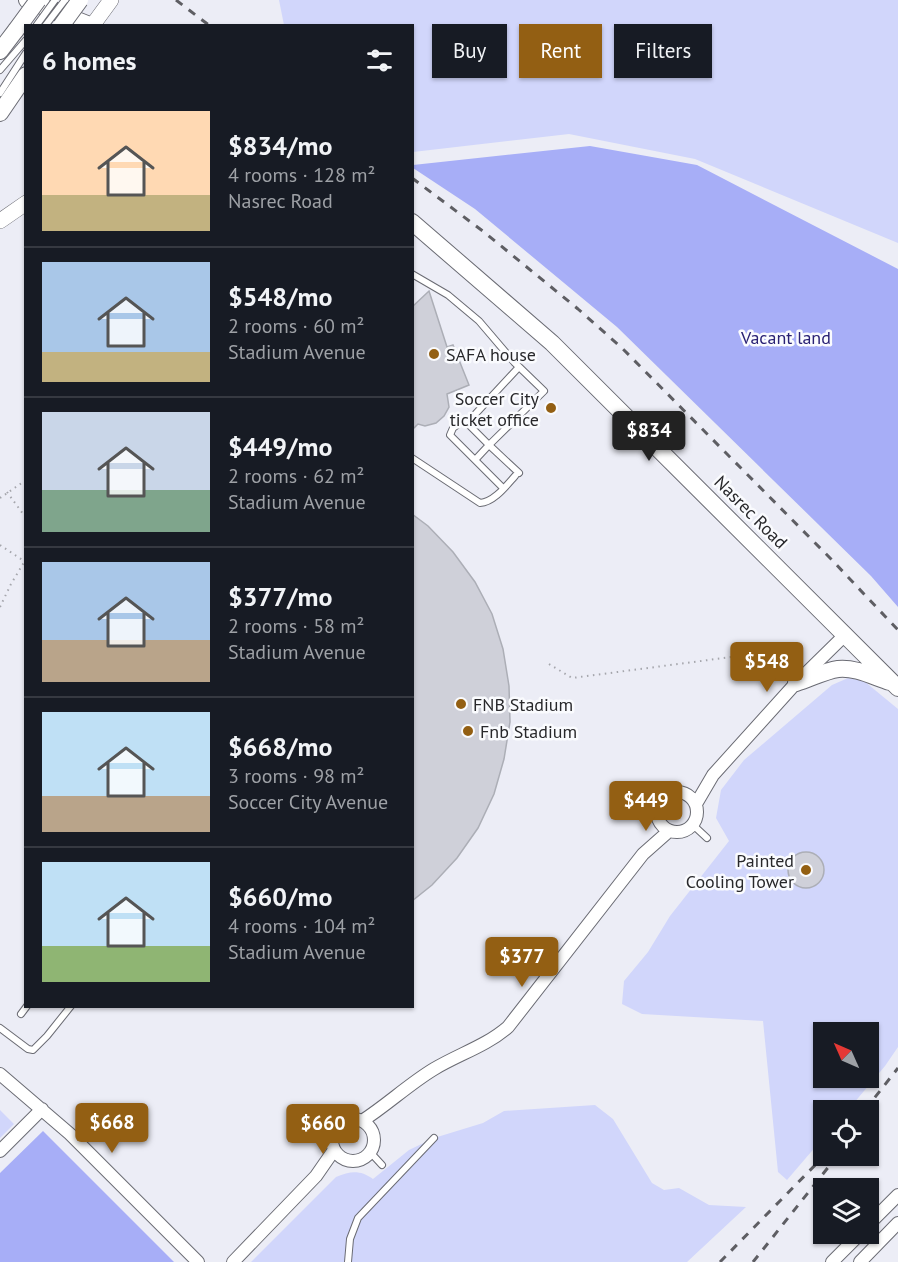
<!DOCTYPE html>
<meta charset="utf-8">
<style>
body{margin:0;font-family:"PT Sans",sans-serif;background:#20242c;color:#f1f3f6;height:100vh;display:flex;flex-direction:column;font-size:22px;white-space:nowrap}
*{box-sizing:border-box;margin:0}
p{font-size:20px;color:#9ea1a6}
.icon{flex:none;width:33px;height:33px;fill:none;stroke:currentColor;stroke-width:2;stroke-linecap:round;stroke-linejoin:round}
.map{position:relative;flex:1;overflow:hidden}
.details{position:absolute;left:24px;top:24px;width:390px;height:984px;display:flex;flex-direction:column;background:#171b24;border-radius:0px;box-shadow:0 2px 4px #0004}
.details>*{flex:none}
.top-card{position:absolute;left:432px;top:24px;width:375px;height:54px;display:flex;gap:12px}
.needle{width:39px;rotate:315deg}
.tools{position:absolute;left:813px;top:1022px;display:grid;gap:12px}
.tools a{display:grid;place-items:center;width:66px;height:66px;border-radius:0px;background:#171b24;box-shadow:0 2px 4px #0004;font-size:30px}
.price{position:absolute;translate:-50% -51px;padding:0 14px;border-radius:6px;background:#935f13;color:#fff;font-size:20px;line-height:39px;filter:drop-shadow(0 2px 3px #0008)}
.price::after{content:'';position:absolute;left:50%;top:36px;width:18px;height:14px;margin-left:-9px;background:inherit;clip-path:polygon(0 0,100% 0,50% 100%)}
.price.active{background:#222;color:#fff}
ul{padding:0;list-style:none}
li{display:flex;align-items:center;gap:18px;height:150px;padding:0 18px}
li+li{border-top:2px solid #363941}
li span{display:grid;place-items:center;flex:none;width:168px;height:120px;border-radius:0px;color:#555}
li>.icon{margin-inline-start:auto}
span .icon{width:72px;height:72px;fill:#fffc;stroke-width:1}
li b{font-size:26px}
h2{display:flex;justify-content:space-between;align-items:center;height:72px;padding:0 18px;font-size:26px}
.chip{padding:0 21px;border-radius:0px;background:#171b24;box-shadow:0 2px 4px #0004;font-size:21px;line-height:54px}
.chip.active{background:#935f13;color:#fff}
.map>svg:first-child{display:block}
.green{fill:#d1d6fb;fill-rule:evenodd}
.forest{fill:#a7aef7}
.building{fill:#cfd0d9;stroke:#acaeb6;stroke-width:1.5}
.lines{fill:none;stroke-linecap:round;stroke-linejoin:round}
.service-casing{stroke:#6a6b73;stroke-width:8}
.minor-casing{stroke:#6a6b73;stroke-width:14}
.tertiary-casing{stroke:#6a6b73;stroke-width:16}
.secondary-casing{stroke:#6a6b73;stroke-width:18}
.path{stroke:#a5a6ac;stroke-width:2;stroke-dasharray:1.5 4.5;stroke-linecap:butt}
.service{stroke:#fff;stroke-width:6}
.minor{stroke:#fff;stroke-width:12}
.tertiary{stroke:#fff;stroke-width:15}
.secondary{stroke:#fff;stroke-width:16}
.rail{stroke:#5e5e63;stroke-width:3;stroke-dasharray:8 8;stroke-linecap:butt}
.service-bridge-casing{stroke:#6a6b73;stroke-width:8;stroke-linecap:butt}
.secondary-bridge-casing{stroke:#6a6b73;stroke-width:18;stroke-linecap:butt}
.service-bridge{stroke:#fff;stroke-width:6}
.secondary-bridge{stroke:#fff;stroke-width:16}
.poi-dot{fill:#935f13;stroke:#fafbfe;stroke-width:2}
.labels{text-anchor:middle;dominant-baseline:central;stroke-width:5;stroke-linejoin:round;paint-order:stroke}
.park-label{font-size:18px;fill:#292174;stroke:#fafbfe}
.poi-label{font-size:18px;fill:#28282b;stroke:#fafbfe;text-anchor:start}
.street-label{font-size:18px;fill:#28282b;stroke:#fafbfe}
</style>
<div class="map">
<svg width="898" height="1262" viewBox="0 0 898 1262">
<rect width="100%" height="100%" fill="#ecedf6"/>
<path class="green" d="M279 0H898V243L695 159 569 134 413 152 412 26 284 25Z
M848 678 864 681 898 709V1047L885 1066 848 1110H824L823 1138 787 1180 778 1172 763 1021 642 1014 622 1004 624 981 648 952 670 916 729 841 716 818 721 790 744 760 832 685ZM824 1032H868V1077H824Z
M595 1105 613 1119 652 1183 664 1190 679 1188 709 1205 746 1207 687 1262H251L336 1177C351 1171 360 1170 373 1179L409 1150 434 1138 483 1123 504 1111Z
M0 1110 14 1124 0 1138Z"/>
<path class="forest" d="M590 146 697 165 898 269V607L871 576 617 327 475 209 413 168V165Z
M43 1131 174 1262H0V1173Z"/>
<path class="building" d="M429 291 447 347 453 345 469 385 447 394 449 407 444 416 436 423 425 426 418 424 412 430V307Z
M412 514 428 526 453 552 475 582 492 614 503 649 509 686 510 722 504 759 494 794 478 828 457 858 432 885 412 901Z
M788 870a18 18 0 1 1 36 0a18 18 0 1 1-36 0Z"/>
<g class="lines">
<defs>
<path id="service" d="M0 70 26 40
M0 93 26 53
M412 274 448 295 479 321 514 362 544 391 489 445 519 473
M467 423 461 422 453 428 450 435 475 460
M412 458 480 503C494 502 506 486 515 476
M503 488 475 460 489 445 467 423 519 367
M693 825 707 838
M21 1014 27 1006
M0 1028 28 1049 33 1050 47 1036 71 1006
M370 1152 382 1165
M348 1262 350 1239 358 1218 434 1138"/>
<path id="minor" d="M657 812a20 20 0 1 1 40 0a20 20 0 1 1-40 0Z
M696 804 713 775 796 683 846 634
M0 1074 70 1134 198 1262
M332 1140a21 21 0 1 1 42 0a21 21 0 1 1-42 0Z
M362 1121C387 1105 409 1084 434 1069 459 1054 486 1046 508 1027L643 854 669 831
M0 1151 42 1109
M868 1225 898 1195
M233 1262 316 1176 334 1150
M832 1262 861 1233
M860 1262 898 1223"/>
<path id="tertiary" d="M92 26 111 0
M0 221 26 203"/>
<path id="secondary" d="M27 0 92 26
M0 51 16 30
M0 113 26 75
M412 222 552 343 898 688
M796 683C810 679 824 671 838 669 855 667 874 677 890 682"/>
</defs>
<use href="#service" class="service-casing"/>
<use href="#minor" class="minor-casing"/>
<use href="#tertiary" class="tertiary-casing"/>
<use href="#secondary" class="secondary-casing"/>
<path class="path" d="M7 492 26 518
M0 498 26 480
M0 545 24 561
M0 607 11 584 26 559
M549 664 572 678 807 647"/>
<use href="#service" class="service"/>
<use href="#minor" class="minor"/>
<use href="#tertiary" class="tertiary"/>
<use href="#secondary" class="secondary"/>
<path class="rail" d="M176 0 210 26
M412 178 484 232 578 309 622 348 831 559 898 630
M865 1110 898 1068
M720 1262 825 1155
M753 1262 838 1155"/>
<defs>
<path id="service-bridge" d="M36 26 55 0
M45 26 65 0"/>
<path id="secondary-bridge" d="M61 26 80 0
M16 30 38 0"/>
</defs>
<use href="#service-bridge" class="service-bridge-casing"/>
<use href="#secondary-bridge" class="secondary-bridge-casing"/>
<use href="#service-bridge" class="service-bridge"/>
<use href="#secondary-bridge" class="secondary-bridge"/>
</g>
<g class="poi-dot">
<circle cx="434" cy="354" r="6"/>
<circle cx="551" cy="408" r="6"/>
<circle cx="461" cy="704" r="6"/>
<circle cx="468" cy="731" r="6"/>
<circle cx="806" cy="870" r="6"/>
</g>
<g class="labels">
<g class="park-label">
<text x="786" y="337">Vacant land</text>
</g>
<g class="poi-label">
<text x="446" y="354">SAFA house</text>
<text x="539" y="398" text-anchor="end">Soccer City<tspan x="539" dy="21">ticket office</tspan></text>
<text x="473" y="704">FNB Stadium</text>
<text x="480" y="731">Fnb Stadium</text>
<text x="794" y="860" text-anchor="end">Painted<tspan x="794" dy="21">Cooling Tower</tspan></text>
</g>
<g class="street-label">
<text transform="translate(751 512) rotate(45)">Nasrec Road</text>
</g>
</g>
</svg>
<div class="tools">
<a><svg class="needle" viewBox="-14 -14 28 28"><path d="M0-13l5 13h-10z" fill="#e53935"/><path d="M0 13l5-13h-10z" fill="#9ea1a6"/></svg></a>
<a><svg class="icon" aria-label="locate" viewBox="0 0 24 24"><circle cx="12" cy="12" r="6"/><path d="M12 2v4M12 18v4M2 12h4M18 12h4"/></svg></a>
<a><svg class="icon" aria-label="layers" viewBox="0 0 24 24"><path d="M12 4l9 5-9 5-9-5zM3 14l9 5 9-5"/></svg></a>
</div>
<b class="price active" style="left:649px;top:462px">$834</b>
<b class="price" style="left:767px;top:693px">$548</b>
<b class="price" style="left:646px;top:832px">$449</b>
<b class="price" style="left:522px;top:988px">$377</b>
<b class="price" style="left:112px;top:1154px">$668</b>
<b class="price" style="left:323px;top:1155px">$660</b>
<div class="top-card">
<a class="chip">Buy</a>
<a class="chip active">Rent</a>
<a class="chip">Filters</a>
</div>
<section class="details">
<h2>6 homes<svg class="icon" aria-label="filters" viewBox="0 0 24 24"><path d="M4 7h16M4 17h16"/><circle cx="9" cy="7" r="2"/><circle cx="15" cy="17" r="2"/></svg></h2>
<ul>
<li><span style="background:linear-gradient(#ffd9b3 70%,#c2b280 0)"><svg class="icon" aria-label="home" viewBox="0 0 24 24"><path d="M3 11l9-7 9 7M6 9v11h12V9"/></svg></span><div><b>$834/mo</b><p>4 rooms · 128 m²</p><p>Nasrec Road</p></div></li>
<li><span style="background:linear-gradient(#a9c7e8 75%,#c2b280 0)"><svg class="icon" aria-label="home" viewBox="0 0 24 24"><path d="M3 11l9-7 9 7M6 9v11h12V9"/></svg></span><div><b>$548/mo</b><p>2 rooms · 60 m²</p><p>Stadium Avenue</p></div></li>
<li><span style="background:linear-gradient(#c9d6e8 65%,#7fa58c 0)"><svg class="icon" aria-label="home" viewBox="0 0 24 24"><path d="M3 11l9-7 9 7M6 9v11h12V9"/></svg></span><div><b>$449/mo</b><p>2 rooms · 62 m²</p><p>Stadium Avenue</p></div></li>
<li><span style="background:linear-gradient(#a9c7e8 65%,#b9a48a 0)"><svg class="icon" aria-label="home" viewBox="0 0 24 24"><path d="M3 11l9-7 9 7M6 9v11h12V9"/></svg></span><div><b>$377/mo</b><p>2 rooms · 58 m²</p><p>Stadium Avenue</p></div></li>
<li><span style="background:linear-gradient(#bfe0f5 70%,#b9a48a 0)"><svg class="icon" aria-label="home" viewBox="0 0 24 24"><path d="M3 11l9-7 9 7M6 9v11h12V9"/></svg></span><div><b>$668/mo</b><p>3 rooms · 98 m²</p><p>Soccer City Avenue</p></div></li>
<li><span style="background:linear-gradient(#bfe0f5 70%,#8fb573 0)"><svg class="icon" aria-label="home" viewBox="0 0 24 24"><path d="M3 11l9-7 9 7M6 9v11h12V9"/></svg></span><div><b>$660/mo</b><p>4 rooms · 104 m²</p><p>Stadium Avenue</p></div></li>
</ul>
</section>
</div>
